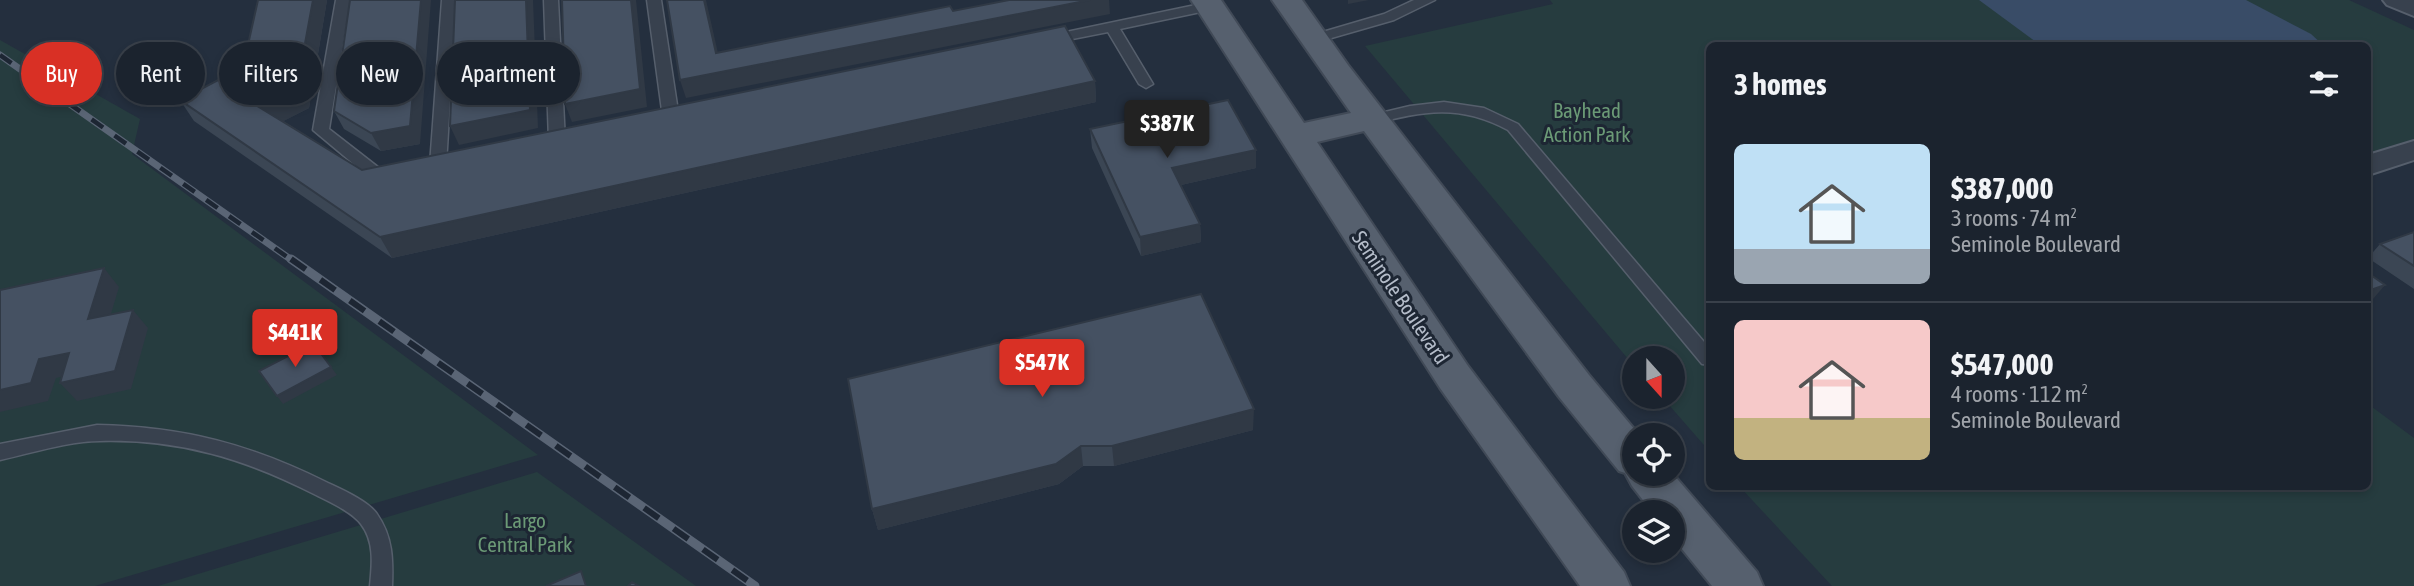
<!DOCTYPE html>
<meta charset="utf-8">
<style>
body{margin:0;font-family:"Asap Condensed",sans-serif;background:#242b36;color:#f1f3f6;height:100vh;display:flex;flex-direction:column;font-size:26px;white-space:nowrap}
*{box-sizing:border-box;margin:0}
p{font-size:23px;color:#a0a4aa}
.icon{flex:none;width:38px;height:38px;fill:none;stroke:currentColor;stroke-width:2;stroke-linecap:round;stroke-linejoin:round}
.map{position:relative;flex:1;overflow:hidden}
.sheet{position:absolute;left:1706px;top:42px;width:665px;height:448px;display:flex;flex-direction:column;background:#1b232e;border-radius:10px;box-shadow:0 4px 10px #0003,0 0 0 2px #39404a}
.sheet>*{flex:none}
.guide{position:absolute;left:21px;top:42px;width:665px;height:63px;display:flex;gap:14px}
.needle{width:46px;rotate:159deg}
.buttons{position:absolute;left:1622px;top:346px;display:grid;gap:14px}
.buttons a{display:grid;place-items:center;width:63px;height:63px;border-radius:50%;background:#1b232e;box-shadow:0 4px 10px #0003,0 0 0 2px #39404a;font-size:35px}
.price{position:absolute;translate:-50% -60px;padding:0 16px;border-radius:7px;background:#d93025;color:#fff;font-size:23px;line-height:46px;filter:drop-shadow(0 2px 4px #0008)}
.price::after{content:'';position:absolute;left:50%;top:42px;width:21px;height:16px;margin-left:-10px;background:inherit;clip-path:polygon(0 0,100% 0,50% 100%)}
.price.current{background:#222;color:#fff}
ul{padding:0;list-style:none}
li{display:flex;align-items:center;gap:21px;height:175px;padding:0 28px}
li+li{border-top:2px solid #39404a}
li span{display:grid;place-items:center;flex:none;width:196px;height:140px;border-radius:10px;color:#555}
li>.icon{margin-inline-start:auto}
span .icon{width:84px;height:84px;fill:#fffc;stroke-width:1}
li b{font-size:30px}
h2{display:flex;justify-content:space-between;align-items:center;height:84px;padding:0 28px;font-size:30px}
.chip{padding:0 24px;border-radius:32px;background:#1b232e;box-shadow:0 4px 10px #0003,0 0 0 2px #39404a;font-size:24px;line-height:63px}
.chip.current{background:#d93025;color:#fff}
.map>svg:first-child{display:block}
.green{fill:#263c3f}
.water{fill:#394c67}
.lines{fill:none;stroke-linecap:round;stroke-linejoin:round}
.service-casing{stroke:#565f6c;stroke-width:3}
.minor-casing{stroke:#565f6c;stroke-width:4}
.primary-casing{stroke:#414a57;stroke-width:4}
.service{fill:#38414e;fill-rule:evenodd}
.minor{fill:#38414e;fill-rule:evenodd}
.primary{fill:#56606e;fill-rule:evenodd}
.rail-far1-casing{stroke:#5a6575;stroke-width:7}
.rail-casing{stroke:#5a6575;stroke-width:9}
.rail-far1{stroke:#1d2633;stroke-width:4.5;stroke-dasharray:14;stroke-linecap:butt}
.rail{stroke:#1d2633;stroke-width:6;stroke-dasharray:18;stroke-linecap:butt}
.wall{fill:#3b4654}
.shaded-wall{fill:#303945}
.building{fill:#455162;stroke:#303945;stroke-width:2}
.labels{text-anchor:middle;dominant-baseline:central;stroke-width:6;stroke-linejoin:round;paint-order:stroke}
.park-label{font-size:21px;fill:#6b9a76;stroke:#1d2633}
.street-label{font-size:21px;fill:#b4bcc9;stroke:#1d2633}
</style>
<div class="map">
<svg width="2414" height="586" viewBox="0 0 2414 586">
<rect width="100%" height="100%" fill="#242f3e"/>
<path class="green" d="M1550 0H2349L2414 30V139L2368 153V46H1710V452L1662 397H1673V359H1634V366L1365 46 1553 4Z
M0 40 140 119 132 154 538 455 95 586H0Z
M2368 404 2414 438V586H1832L1740 487 2368 486Z
M537 472 696 586H158Z"/>
<path class="water" d="M1979 0H2246L2311 34 2323 45H2040Z"/>
<g class="lines">
<defs>
<path id="service" d="M336 0H350L329 129 383 171H395L397 175 395 179 374 181 313 130Z
M442 0H456L446 165 438 170 430 165Z
M544 0H558L565 141 557 146 549 141Z
M647 0H661L679 118 671 123 663 118Z
M1414 0H1435L1394 20 1314 43 1307 39 1309 36 1384 14Z
M1210 2 1217 6 1215 9 1120 29 1153 84 1146 88 1139 84 1108 32 1047 44 1040 40 1047 36Z
M1444 102 1484 108 1518 124 1710 349V365L1702 364 1508 130C1459 104 1424 111 1373 124L1365 119 1368 116 1410 106Z
M97 425C185 427 249 444 328 483 343 490 368 501 377 514 393 537 393 560 392 586H370C372 565 375 542 361 524 352 512 330 502 316 495 245 459 181 439 100 441 68 441 32 453 0 460V444Z"/>
<path id="minor" d="M2383 0H2414V16L2387 5Z
M2414 141V160L2368 175V155Z"/>
<path id="primary" d="M1191 0H1221L1304 123 1351 113 1272 0H1302L1348 65 1589 375 1640 436H1634V474H1673L1757 572 1763 586H1712L1673 538V513H1653L1632 486 1625 473 1619 471 1559 397 1364 131 1317 142 1468 366 1624 572 1630 586H1580L1440 388Z"/>
</defs>
<use href="#service" class="service-casing"/>
<use href="#minor" class="minor-casing"/>
<use href="#primary" class="primary-casing"/>
<use href="#service" class="service"/>
<use href="#minor" class="minor"/>
<use href="#primary" class="primary"/>
<defs>
<path id="rail-far1" d="M0 55 293 261"/>
<path id="rail" d="M291 259 755 586"/>
</defs>
<use href="#rail-far1" class="rail-far1-casing"/>
<use href="#rail" class="rail-casing"/>
<use href="#rail-far1" class="rail-far1"/>
<use href="#rail" class="rail"/>
</g>
<path class="wall" d="M258 0H327L309 108 283 121 362 170 1095 81 1096 102 392 258 194 121 180 100 243 67Z
M334 111 420 144 381 151 344 129Z
M1090 129 1256 150V168L1181 185 1200 224 1201 242 1141 256 1092 148Z
M2414 232V289L2368 258 2380 244Z
M848 379 1253 430 1114 466H1083L1059 484 878 530 872 509Z"/>
<path class="shaded-wall" d="M313 0H327L309 108 272 127 259 107Z
M421 0H431L420 144 381 151 371 133Z
M526 0H533L538 128 459 145 450 126Z
M631 0H636L647 107 572 122 565 104Z
M704 0H706L722 71 716 53Z
M1090 0H1109L1110 14 686 98 680 80Z
M1348 0H1369L1348 4Z
M1095 81 1096 102 392 258 380 237Z
M1256 150V168L1172 187V168Z
M1200 224 1201 242 1141 256 1140 237Z
M104 268 119 287 104 337 88 319Z
M2385 285 2373 299 2368 301V291Z
M133 310 148 328 131 389 77 401 60 383Z
M69 353 86 371 56 378 48 401 0 412V390L39 359Z
M331 367 337 375 283 404 277 396Z
M1254 409 1253 430 1114 466 1112 446Z
M1081 446 1083 466 1059 484 878 530 872 509Z"/>
<path class="building" d="M258 0H313L297 87 259 107 362 170 1065 26 1095 81 380 237 180 100 243 67Z
M350 0H421L410 126 371 133 334 111Z
M455 0H526L530 110 450 126Z
M562 0H631L640 89 565 104Z
M667 0H704L716 53 950 6 953 11 1009 0H1090L680 80Z
M1228 100 1256 150 1172 168 1200 224 1140 237 1090 129Z
M2414 232V266L2380 244Z
M104 268 88 319 133 310 115 371 60 383 69 353 39 359 31 383 0 390V290Z
M2368 273 2385 285 2368 291Z
M1201 294 1254 409 1112 446H1081L1056 464 872 509 848 379Z
M313 343 331 367 277 396 259 371Z
M581 571 586 586H546Z
M632 582 639 586H628Z"/>
<g class="labels">
<g class="park-label">
<text x="1587" y="110">Bayhead<tspan x="1587" dy="24">Action Park</tspan></text>
<text x="525" y="520">Largo<tspan x="525" dy="24">Central Park</tspan></text>
</g>
<g class="street-label">
<text transform="translate(1401 297) rotate(56)">Seminole Boulevard</text>
</g>
</g>
</svg>
<div class="buttons">
<a><svg class="needle" viewBox="-14 -14 28 28"><path d="M0-13l5 13h-10z" fill="#e53935"/><path d="M0 13l5-13h-10z" fill="#a0a4aa"/></svg></a>
<a><svg class="icon" aria-label="locate" viewBox="0 0 24 24"><circle cx="12" cy="12" r="6"/><path d="M12 2v4M12 18v4M2 12h4M18 12h4"/></svg></a>
<a><svg class="icon" aria-label="layers" viewBox="0 0 24 24"><path d="M12 4l9 5-9 5-9-5zM3 14l9 5 9-5"/></svg></a>
</div>
<b class="price current" style="left:1167px;top:160px">$387K</b>
<b class="price" style="left:295px;top:369px">$441K</b>
<b class="price" style="left:1042px;top:399px">$547K</b>
<div class="guide">
<a class="chip current">Buy</a>
<a class="chip">Rent</a>
<a class="chip">Filters</a>
<a class="chip">New</a>
<a class="chip">Apartment</a>
</div>
<section class="sheet">
<h2>3 homes<svg class="icon" aria-label="filters" viewBox="0 0 24 24"><path d="M4 7h16M4 17h16"/><circle cx="9" cy="7" r="2"/><circle cx="15" cy="17" r="2"/></svg></h2>
<ul>
<li><span style="background:linear-gradient(#bfe0f5 75%,#9aa5b1 0)"><svg class="icon" aria-label="home" viewBox="0 0 24 24"><path d="M3 11l9-7 9 7M6 9v11h12V9"/></svg></span><div><b>$387,000</b><p>3 rooms · 74 m²</p><p>Seminole Boulevard</p></div></li>
<li><span style="background:linear-gradient(#f6c9c9 70%,#c2b280 0)"><svg class="icon" aria-label="home" viewBox="0 0 24 24"><path d="M3 11l9-7 9 7M6 9v11h12V9"/></svg></span><div><b>$547,000</b><p>4 rooms · 112 m²</p><p>Seminole Boulevard</p></div></li>
</ul>
</section>
</div>
